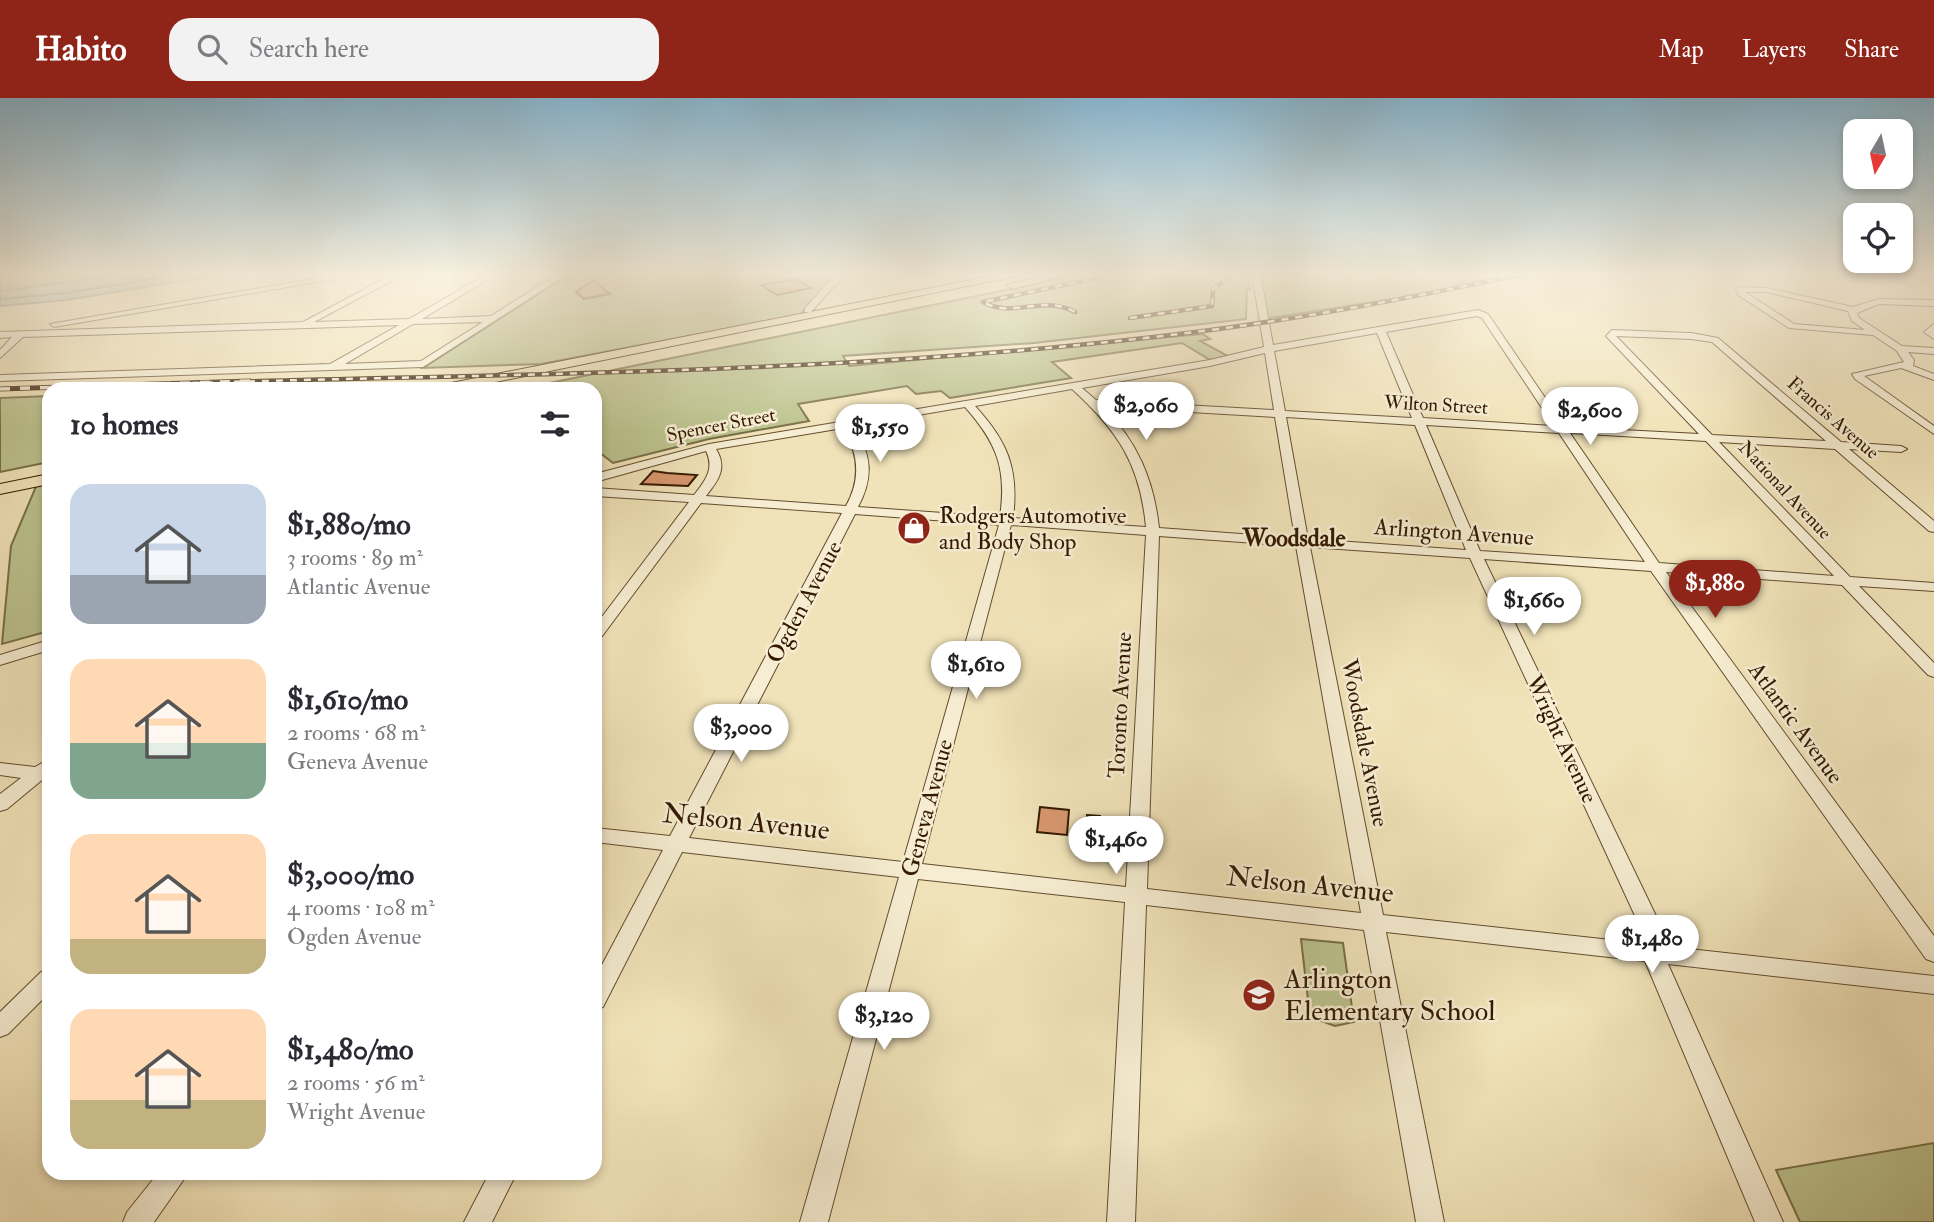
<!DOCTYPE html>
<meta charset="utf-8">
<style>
body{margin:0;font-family:"IM FELL Double Pica",serif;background:#f2f2f3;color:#2b2b33;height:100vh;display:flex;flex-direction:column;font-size:26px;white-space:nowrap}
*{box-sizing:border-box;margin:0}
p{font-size:23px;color:#7c7c81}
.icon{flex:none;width:38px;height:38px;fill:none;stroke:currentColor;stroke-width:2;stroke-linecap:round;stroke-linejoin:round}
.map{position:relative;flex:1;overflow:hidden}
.sheet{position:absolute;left:42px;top:284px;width:560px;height:798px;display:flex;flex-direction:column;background:#fff;border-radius:21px;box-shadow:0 4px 10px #0003}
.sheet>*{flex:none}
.needle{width:46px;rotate:189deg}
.fabs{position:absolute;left:1843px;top:21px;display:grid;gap:14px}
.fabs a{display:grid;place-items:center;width:70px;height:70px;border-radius:14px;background:#fff;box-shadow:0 4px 10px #0003;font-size:35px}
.price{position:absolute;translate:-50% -60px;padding:0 16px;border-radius:24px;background:#fff;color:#222;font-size:23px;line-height:46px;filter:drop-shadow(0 2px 4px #0008)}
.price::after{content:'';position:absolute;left:50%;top:42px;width:21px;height:16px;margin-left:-10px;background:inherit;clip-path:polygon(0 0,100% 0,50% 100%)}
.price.active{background:#8f2418;color:#fff}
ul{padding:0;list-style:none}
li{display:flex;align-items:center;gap:21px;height:175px;padding:0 28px}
li span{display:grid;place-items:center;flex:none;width:196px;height:140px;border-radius:21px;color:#555}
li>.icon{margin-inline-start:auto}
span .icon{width:84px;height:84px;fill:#fffc;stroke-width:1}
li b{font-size:30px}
h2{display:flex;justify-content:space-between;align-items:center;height:84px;padding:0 28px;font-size:30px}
header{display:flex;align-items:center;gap:42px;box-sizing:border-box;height:98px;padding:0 35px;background:#8f2418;color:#fff}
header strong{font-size:33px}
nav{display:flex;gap:38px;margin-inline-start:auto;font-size:24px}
.search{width:490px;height:63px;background:#f2f2f3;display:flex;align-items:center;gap:18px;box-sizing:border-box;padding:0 24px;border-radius:21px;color:#7c7c81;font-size:26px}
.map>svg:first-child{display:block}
.green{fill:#bcc38e;stroke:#786e47;stroke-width:2}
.water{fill:#9bbeb4;stroke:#727c6c;stroke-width:2}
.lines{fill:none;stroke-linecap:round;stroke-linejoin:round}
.shore{stroke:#686c5a;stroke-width:2}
.building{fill:#d9986f;stroke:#341900;stroke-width:2}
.minor-casing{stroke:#634c2e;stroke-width:2}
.highway-casing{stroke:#341900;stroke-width:2}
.minor{fill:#f6edd2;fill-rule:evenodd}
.highway{fill:#f1e3b9;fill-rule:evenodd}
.rail-far1-casing{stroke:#341900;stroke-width:4.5}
.rail-casing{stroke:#341900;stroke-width:5}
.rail-far1{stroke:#f6edd2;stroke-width:2.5;stroke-dasharray:7;stroke-linecap:butt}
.rail{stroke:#f6edd2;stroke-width:3.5;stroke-dasharray:10;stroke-linecap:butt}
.labels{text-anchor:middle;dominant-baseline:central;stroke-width:5;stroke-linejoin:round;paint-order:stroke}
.far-street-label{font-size:19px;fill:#341900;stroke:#f6edd2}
.poi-label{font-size:23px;fill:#341900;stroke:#f6edd2;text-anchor:start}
.street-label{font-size:23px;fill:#341900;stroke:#f6edd2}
.neighbourhood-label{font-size:24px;font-weight:bold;fill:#341900;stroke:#f6edd2}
.near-street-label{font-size:28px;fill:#341900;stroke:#f6edd2}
.near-poi-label{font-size:28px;fill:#341900;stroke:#f6edd2;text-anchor:start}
</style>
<header>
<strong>Habito</strong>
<div class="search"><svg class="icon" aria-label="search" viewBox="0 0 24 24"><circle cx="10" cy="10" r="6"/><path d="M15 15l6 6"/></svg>Search here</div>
<nav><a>Map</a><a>Layers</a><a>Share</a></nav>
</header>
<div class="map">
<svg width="1934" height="1124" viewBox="0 0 1934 1124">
<rect width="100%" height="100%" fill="#f1e3b9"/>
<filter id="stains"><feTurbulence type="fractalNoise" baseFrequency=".00286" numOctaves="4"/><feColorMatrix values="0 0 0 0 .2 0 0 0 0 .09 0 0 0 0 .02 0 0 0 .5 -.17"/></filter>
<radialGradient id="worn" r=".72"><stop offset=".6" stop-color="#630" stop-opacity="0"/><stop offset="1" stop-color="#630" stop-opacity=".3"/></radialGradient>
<path class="green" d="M571 175H837L800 217 541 266 423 270Z
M1089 175H1247L1250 191 1247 192 1246 221 1034 245 843 258 849 268 1203 236 1210 241 1200 243 1228 258 1210 262 1182 245 1052 264 1071 280 950 300 941 293 916 296 907 288 798 306 809 323 709 341 613 365 595 351V290H525Z
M1256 175H1518L1417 197 1264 221Z
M49 298V364L0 374V300Z
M49 383V533L2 546 11 448 37 386Z
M1301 841 1343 845 1354 924 1335 928 1310 919Z
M1934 1045V1124H1800L1776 1072Z"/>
<path class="water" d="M0 175H229L67 202 0 208Z"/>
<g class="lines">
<path class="shore" d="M0 193 135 175
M0 201 66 195 189 175"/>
</g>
<path class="building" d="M796 181 811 190 777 197 761 187Z
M593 182 610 196 584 201 576 194Z
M653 373 667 375 697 377 688 388 641 386Z
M1040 709 1069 712 1067 737 1037 734Z
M1087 717 1100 718 1099 741 1086 740Z"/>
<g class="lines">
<defs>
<path id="minor" d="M349 175H370L54 229 50 226Z
M395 175H406L314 224 409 221 489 175H499L422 221 491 218 559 175H569L423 269 0 283V277L330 266 399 227 23 239 0 260V252L12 239 0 240V234L303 224ZM483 224 421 263 345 266 413 226Z
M837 175H846L811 214H805V210Z
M1252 175H1260L1273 247 1478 212 1488 216 1565 329 1699 336 1606 238 1612 232 1691 235 1718 240 1841 344 1901 348 1907 351 1901 354 1849 351 1934 423V434L1929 433 1835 351 1719 344 1850 479 1934 485V493L1859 488 1934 565V579L1928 577 1842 487 1666 474 1934 838V864L1926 861 1651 473 1484 461 1671 849 1934 878V896L1668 866 1783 1124H1755L1645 863 1386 834 1444 1124H1416L1364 832 1146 807 1135 1124H1107L1125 804 918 781 828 1124H800L899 779 682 754 603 909 595 912V880L663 752 595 744V730L670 738 842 415 701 405 600 541 595 543V528L689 404 595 398V390L694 397C705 383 715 371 706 353L595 384V376L709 346 1210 262 1264 249ZM1477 218 1482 220 1554 328 1423 320 1386 234ZM1377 235 1412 320 1285 313 1274 253ZM1616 238 1691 241 1712 244 1826 343 1712 337ZM1265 255 1274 312 1096 302 1082 290 1210 268ZM1072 291C1118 333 1140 366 1146 429L1013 420C1019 371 1008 344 975 308ZM965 309C997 345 1007 371 1000 419L858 409C874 379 872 356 853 328ZM1103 309 1275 319 1295 440 1159 430C1154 382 1137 343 1103 309ZM1286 319 1415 327 1466 452 1308 441ZM1426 327 1559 335 1645 464 1480 453ZM843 330C859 356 861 381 846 408L706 398C718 383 728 370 716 351ZM1570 335 1706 343 1834 478 1659 465ZM855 416 999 427 903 764 689 740ZM1011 427 1146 437 1126 789 922 766ZM1159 438 1296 448 1361 815 1147 791ZM1310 449 1470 460 1648 846 1383 817Z
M1914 175H1924L1934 181V186Z
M1740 189 1766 190 1853 209 1879 201 1934 202V208L1879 206 1857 215 1859 220 1902 248 1934 250V256L1908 254 1914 262 1913 268 1934 276V282L1901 270 1864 278 1934 328V336L1855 281 1852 276 1904 264 1897 253 1873 237 1789 230 1738 197 1736 191ZM1745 194H1766L1848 213 1852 223 1865 232 1794 226Z
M1934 226V241L1924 234Z
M49 542V552L0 567V557Z
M49 661V680L42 682 7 711 0 713V696L21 680 0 677V665L35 669Z
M49 872V895L8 936 0 939V914L41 874Z
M159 1074H189L154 1124H123L127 1114Z
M490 1074H517L492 1124H464Z"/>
<path id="highway" d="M1007 175H1031L466 290H439L446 286Z
M1052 175H1076L1012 191 1006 187Z
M49 376V386L0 396V386Z"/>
</defs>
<use href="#minor" class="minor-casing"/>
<use href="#highway" class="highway-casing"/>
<use href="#minor" class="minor"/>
<use href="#highway" class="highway"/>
<defs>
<path id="rail-far1" d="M1075 214C1043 196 1012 221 983 204L1120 175
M1130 220 1212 208 1213 191 1235 175
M192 285C529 275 868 276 1203 233 1312 219 1420 198 1528 175"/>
<path id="rail" d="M0 291 250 283"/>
</defs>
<use href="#rail-far1" class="rail-far1-casing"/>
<use href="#rail" class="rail-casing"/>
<use href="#rail-far1" class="rail-far1"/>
<use href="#rail" class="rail"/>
</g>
<linearGradient id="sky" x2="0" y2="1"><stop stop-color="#89b8d3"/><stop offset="0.53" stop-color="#f9f2e0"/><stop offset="1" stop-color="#f9f2e0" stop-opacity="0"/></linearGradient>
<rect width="1934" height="333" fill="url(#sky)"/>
<defs>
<symbol id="shop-disc" viewBox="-11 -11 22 22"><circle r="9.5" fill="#8f2418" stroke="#f6edd2"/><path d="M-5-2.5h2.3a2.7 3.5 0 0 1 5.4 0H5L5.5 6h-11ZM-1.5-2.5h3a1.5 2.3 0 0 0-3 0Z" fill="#fff"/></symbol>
<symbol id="school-disc" viewBox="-11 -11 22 22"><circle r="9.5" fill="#8f2418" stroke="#f6edd2"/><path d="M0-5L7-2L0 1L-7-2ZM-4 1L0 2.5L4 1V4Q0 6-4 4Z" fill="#fff"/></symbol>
</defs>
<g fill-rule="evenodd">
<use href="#shop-disc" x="895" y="411" width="38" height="38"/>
<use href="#school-disc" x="1240" y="878" width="38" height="38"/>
</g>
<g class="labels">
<g class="far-street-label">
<text transform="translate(1436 307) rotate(3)">Wilton Street</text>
<text transform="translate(1833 320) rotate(41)">Francis Avenue</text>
<text transform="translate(721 327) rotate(-11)">Spencer Street</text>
<text transform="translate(1785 392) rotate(47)">National Avenue</text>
</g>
<g class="poi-label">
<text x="939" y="417">Rodgers Automotive<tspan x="939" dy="26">and Body Shop</tspan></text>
</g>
<g class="street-label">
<text transform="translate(1454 434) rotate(4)">Arlington Avenue</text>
<text transform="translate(804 504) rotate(-62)">Ogden Avenue</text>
<text transform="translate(1120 607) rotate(-87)">Toronto Avenue</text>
<text transform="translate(1796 625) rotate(54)">Atlantic Avenue</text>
<text transform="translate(1562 641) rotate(65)">Wright Avenue</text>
<text transform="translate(1365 645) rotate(79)">Woodsdale Avenue</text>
<text transform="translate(927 710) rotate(-75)">Geneva Avenue</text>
</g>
<g class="neighbourhood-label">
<text x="1294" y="440">Woodsdale</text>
</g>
<g class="near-street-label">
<text transform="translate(746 724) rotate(6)">Nelson Avenue</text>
<text transform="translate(1310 787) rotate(6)">Nelson Avenue</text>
</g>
<g class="near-poi-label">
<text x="1284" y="881">Arlington<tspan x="1284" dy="32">Elementary School</tspan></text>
</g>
</g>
<rect width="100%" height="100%" filter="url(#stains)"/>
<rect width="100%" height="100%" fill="url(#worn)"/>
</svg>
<div class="fabs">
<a><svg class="needle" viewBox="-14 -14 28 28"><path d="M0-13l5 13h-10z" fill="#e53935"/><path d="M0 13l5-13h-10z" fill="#7c7c81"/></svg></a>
<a><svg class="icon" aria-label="locate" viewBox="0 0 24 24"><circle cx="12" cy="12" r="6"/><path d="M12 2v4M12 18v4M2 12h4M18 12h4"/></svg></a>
</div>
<b class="price" style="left:1146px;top:344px">$2,060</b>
<b class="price" style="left:1590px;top:349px">$2,600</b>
<b class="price" style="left:880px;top:366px">$1,550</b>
<b class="price active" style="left:1715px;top:522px">$1,880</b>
<b class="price" style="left:1534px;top:539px">$1,660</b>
<b class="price" style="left:976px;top:603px">$1,610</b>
<b class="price" style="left:741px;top:666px">$3,000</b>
<b class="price" style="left:1116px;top:778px">$1,460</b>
<b class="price" style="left:1652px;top:877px">$1,480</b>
<b class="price" style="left:884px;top:954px">$3,120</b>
<section class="sheet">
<h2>10 homes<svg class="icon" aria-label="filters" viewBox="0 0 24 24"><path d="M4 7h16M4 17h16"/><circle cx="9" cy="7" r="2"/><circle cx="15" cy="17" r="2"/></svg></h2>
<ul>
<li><span style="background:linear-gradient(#c9d6e8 65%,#9aa5b1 0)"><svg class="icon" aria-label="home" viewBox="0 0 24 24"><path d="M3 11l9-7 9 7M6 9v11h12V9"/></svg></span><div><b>$1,880/mo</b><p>3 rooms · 89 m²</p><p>Atlantic Avenue</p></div></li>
<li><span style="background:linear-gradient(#ffd9b3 60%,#7fa58c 0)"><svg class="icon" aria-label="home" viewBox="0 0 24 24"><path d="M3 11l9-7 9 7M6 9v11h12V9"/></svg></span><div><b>$1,610/mo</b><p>2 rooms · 68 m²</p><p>Geneva Avenue</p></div></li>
<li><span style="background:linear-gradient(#ffd9b3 75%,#c2b280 0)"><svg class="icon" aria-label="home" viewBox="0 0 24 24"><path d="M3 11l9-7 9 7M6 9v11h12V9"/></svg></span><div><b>$3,000/mo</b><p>4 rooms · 108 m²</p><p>Ogden Avenue</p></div></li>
<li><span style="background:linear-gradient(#ffd9b3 65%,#c2b280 0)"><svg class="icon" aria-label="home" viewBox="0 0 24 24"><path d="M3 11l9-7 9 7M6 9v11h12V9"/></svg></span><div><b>$1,480/mo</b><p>2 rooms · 56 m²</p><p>Wright Avenue</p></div></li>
</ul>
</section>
</div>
